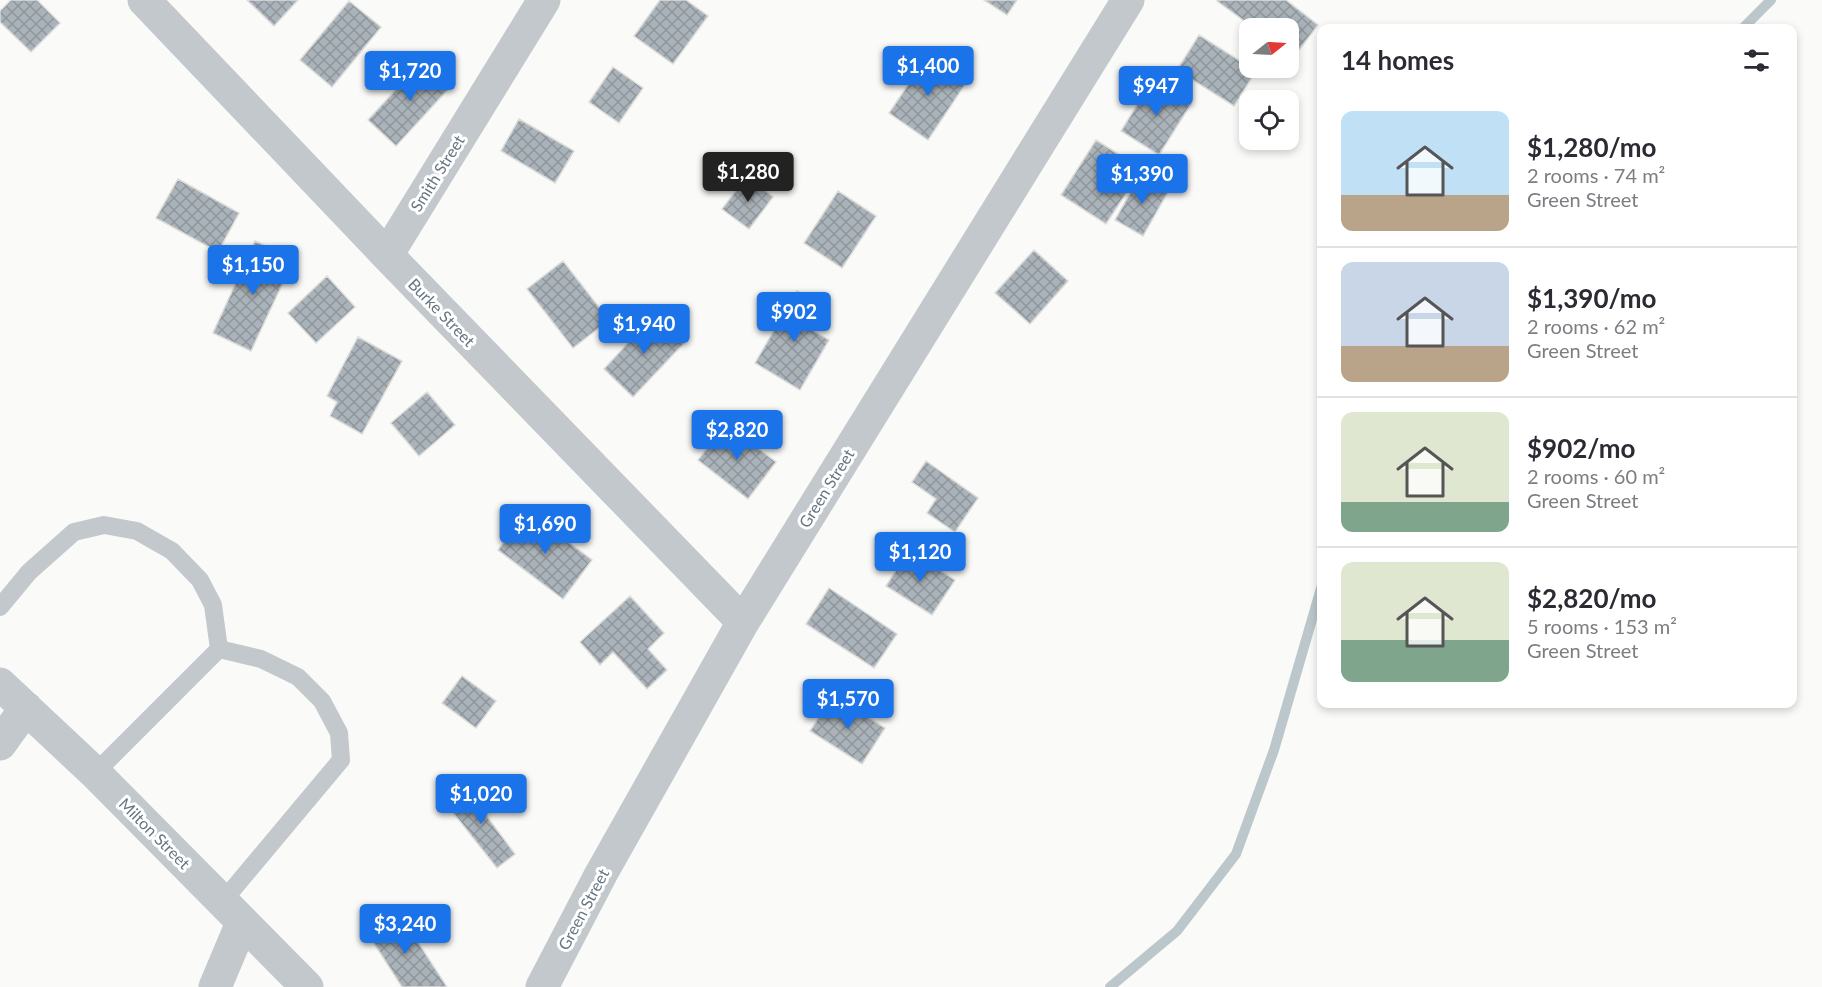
<!DOCTYPE html>
<meta charset="utf-8">
<style>
body{margin:0;font-family:Lato,sans-serif;background:#f7f7f7;color:#2b2b33;height:100vh;display:flex;flex-direction:column;font-size:22px;white-space:nowrap}
*{box-sizing:border-box;margin:0}
p{font-size:20px;color:#7c7c81}
.icon{flex:none;width:33px;height:33px;fill:none;stroke:currentColor;stroke-width:2;stroke-linecap:round;stroke-linejoin:round}
.map{position:relative;flex:1;overflow:hidden}
.sheet{position:absolute;left:1317px;top:24px;width:480px;height:684px;display:flex;flex-direction:column;background:#fff;border-radius:12px;box-shadow:0 3px 9px #0003}
.sheet>*{flex:none}
.needle{width:39px;rotate:72deg}
.controls{position:absolute;left:1239px;top:18px;display:grid;gap:12px}
.controls a{display:grid;place-items:center;width:60px;height:60px;border-radius:12px;background:#fff;box-shadow:0 3px 9px #0003;font-size:30px}
.price{position:absolute;translate:-50% -51px;padding:0 14px;border-radius:6px;background:#1a73e8;color:#fff;font-size:20px;line-height:39px;filter:drop-shadow(0 2px 3px #0008)}
.price::after{content:'';position:absolute;left:50%;top:36px;width:18px;height:14px;margin-left:-9px;background:inherit;clip-path:polygon(0 0,100% 0,50% 100%)}
.price.selected{background:#222;color:#fff}
ul{padding:0;list-style:none}
li{display:flex;align-items:center;gap:18px;height:150px;padding:0 24px}
li+li{border-top:2px solid #e1e1e2}
li span{display:grid;place-items:center;flex:none;width:168px;height:120px;border-radius:12px;color:#555}
li>.icon{margin-inline-start:auto}
span .icon{width:72px;height:72px;fill:#fffc;stroke-width:1}
li b{font-size:26px}
h2{display:flex;justify-content:space-between;align-items:center;height:72px;padding:0 24px;font-size:26px}
.map>svg:first-child{display:block}
.lines{fill:none;stroke-linecap:round;stroke-linejoin:round}
.stream{stroke:#bbc7cb;stroke-width:10}
.building{fill:url(#building-cross-hatch);stroke:#dcdcda;stroke-width:1.5}
.service{stroke:#c3c8cc;stroke-width:18}
.minor{stroke:#c3c8cc;stroke-width:33}
.labels{text-anchor:middle;dominant-baseline:central;stroke-width:6;stroke-linejoin:round;paint-order:stroke}
.street-label{font-size:16px;fill:#657683;stroke:#fff}
</style>
<div class="map">
<svg width="1822" height="987" viewBox="0 0 1822 987">
<defs>
<pattern id="building-cross-hatch" width="8" height="8" patternUnits="userSpaceOnUse" patternTransform="scale(1.5)"><rect width="8" height="8" fill="#aab3b9"/><path d="M0 0l8 8M0 8l8-8" fill="none" stroke="#8e969c"/></pattern>
</defs>
<rect width="100%" height="100%" fill="#fafaf8"/>
<g class="lines">
<path class="stream" d="M1743 28 1771 0
M1110 987 1177 931 1236 854 1274 750 1322 585"/>
</g>
<path class="building" d="M11 0H37L60 23 31 52 0 22V11Z
M247 0H298L274 26Z
M660 0H686L708 16 673 64 634 36Z
M984 0H1017L1007 15Z
M1218 0H1286L1318 25 1293 58 1288 55V28H1254L1217 1Z
M349 1 381 27 332 87 300 60Z
M1199 35 1256 71 1234 106 1177 70Z
M929 54 968 80 928 140 889 113Z
M424 59 452 85 396 146 368 120Z
M613 67 643 88 619 123 589 102Z
M1153 79 1191 104 1159 155 1121 131Z
M519 119 574 151 555 183 501 151Z
M1096 140 1142 169 1106 224 1061 195Z
M1141 174 1169 190 1143 236 1115 220Z
M747 176 773 197 749 229 722 209Z
M178 179 239 213 218 252 156 218Z
M838 191 876 216 842 268 804 243Z
M255 241 294 259 251 351 213 333Z
M1034 250 1068 281 1030 324 995 293Z
M563 261 609 320 573 348 527 289Z
M327 276 355 307 316 343 288 313Z
M797 291 822 306 809 328 829 340 800 390 755 363Z
M655 314 685 342 633 397 604 369Z
M358 337 402 361 362 434 330 416 337 402 327 396Z
M427 392 455 425 419 456 391 423Z
M726 424 776 462 748 499 698 460Z
M926 461 978 498 955 532 927 513 936 499 912 482Z
M527 511 592 560 563 599 498 550Z
M909 550 955 580 932 615 886 586Z
M829 588 897 634 874 668 806 624Z
M630 596 664 633 648 649 667 670 647 689 613 652 600 665 580 642Z
M462 676 496 701 476 728 442 703Z
M833 695 885 728 862 764 810 731Z
M474 784 493 808 485 814 515 854 497 868 447 805Z
M399 913 447 987H402L368 934Z"/>
<g class="lines">
<path class="service" d="M0 607 29 572 74 532 104 525 137 531 172 551 200 580 213 605 219 649 95 773
M219 649 261 659 298 677 322 701 339 733 341 760 223 901"/>
<path class="minor" d="M144 0 387 255 743 622
M387 255 544 0
M0 684 95 773 307 987
M0 744 26 708
M215 987 242 923
M542 987 601 874 743 622 1128 0"/>
</g>
<g class="labels">
<g class="street-label">
<text transform="translate(437 173) rotate(-58)">Smith Street</text>
<text transform="translate(442 312) rotate(46)">Burke Street</text>
<text transform="translate(826 488) rotate(-58)">Green Street</text>
<text transform="translate(155 833) rotate(45)">Milton Street</text>
<text transform="translate(583 909) rotate(-62)">Green Street</text>
</g>
</g>
</svg>
<div class="controls">
<a><svg class="needle" viewBox="-14 -14 28 28"><path d="M0-13l5 13h-10z" fill="#e53935"/><path d="M0 13l5-13h-10z" fill="#7c7c81"/></svg></a>
<a><svg class="icon" aria-label="locate" viewBox="0 0 24 24"><circle cx="12" cy="12" r="6"/><path d="M12 2v4M12 18v4M2 12h4M18 12h4"/></svg></a>
</div>
<b class="price" style="left:928px;top:97px">$1,400</b>
<b class="price" style="left:410px;top:102px">$1,720</b>
<b class="price" style="left:1156px;top:117px">$947</b>
<b class="price selected" style="left:748px;top:203px">$1,280</b>
<b class="price" style="left:1142px;top:205px">$1,390</b>
<b class="price" style="left:253px;top:296px">$1,150</b>
<b class="price" style="left:794px;top:343px">$902</b>
<b class="price" style="left:644px;top:355px">$1,940</b>
<b class="price" style="left:737px;top:461px">$2,820</b>
<b class="price" style="left:545px;top:555px">$1,690</b>
<b class="price" style="left:920px;top:583px">$1,120</b>
<b class="price" style="left:848px;top:730px">$1,570</b>
<b class="price" style="left:481px;top:825px">$1,020</b>
<b class="price" style="left:405px;top:955px">$3,240</b>
<section class="sheet">
<h2>14 homes<svg class="icon" aria-label="filters" viewBox="0 0 24 24"><path d="M4 7h16M4 17h16"/><circle cx="9" cy="7" r="2"/><circle cx="15" cy="17" r="2"/></svg></h2>
<ul>
<li><span style="background:linear-gradient(#bfe0f5 70%,#b9a48a 0)"><svg class="icon" aria-label="home" viewBox="0 0 24 24"><path d="M3 11l9-7 9 7M6 9v11h12V9"/></svg></span><div><b>$1,280/mo</b><p>2 rooms · 74 m²</p><p>Green Street</p></div></li>
<li><span style="background:linear-gradient(#c9d6e8 70%,#b9a48a 0)"><svg class="icon" aria-label="home" viewBox="0 0 24 24"><path d="M3 11l9-7 9 7M6 9v11h12V9"/></svg></span><div><b>$1,390/mo</b><p>2 rooms · 62 m²</p><p>Green Street</p></div></li>
<li><span style="background:linear-gradient(#dfe7d0 75%,#7fa58c 0)"><svg class="icon" aria-label="home" viewBox="0 0 24 24"><path d="M3 11l9-7 9 7M6 9v11h12V9"/></svg></span><div><b>$902/mo</b><p>2 rooms · 60 m²</p><p>Green Street</p></div></li>
<li><span style="background:linear-gradient(#dfe7d0 65%,#7fa58c 0)"><svg class="icon" aria-label="home" viewBox="0 0 24 24"><path d="M3 11l9-7 9 7M6 9v11h12V9"/></svg></span><div><b>$2,820/mo</b><p>5 rooms · 153 m²</p><p>Green Street</p></div></li>
</ul>
</section>
</div>
